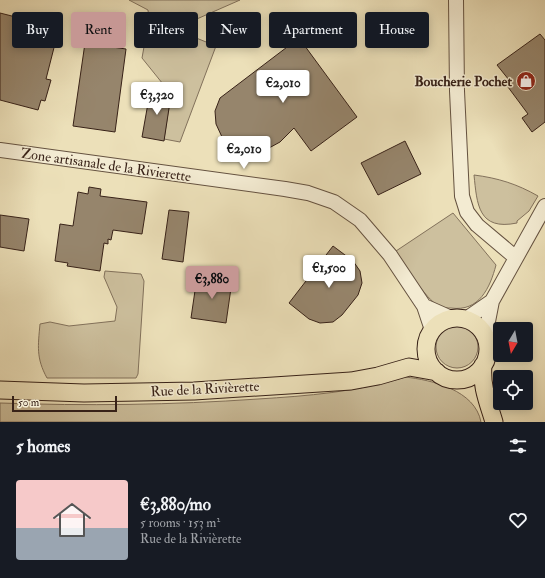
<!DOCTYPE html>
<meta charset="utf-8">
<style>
body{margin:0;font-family:"IM FELL Double Pica",serif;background:#242831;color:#f1f3f6;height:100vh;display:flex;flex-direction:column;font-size:15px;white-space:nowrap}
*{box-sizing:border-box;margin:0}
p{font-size:13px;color:#9ea1a6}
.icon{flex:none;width:22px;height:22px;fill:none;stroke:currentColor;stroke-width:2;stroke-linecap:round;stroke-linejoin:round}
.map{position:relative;height:422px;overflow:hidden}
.side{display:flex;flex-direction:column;background:#171b24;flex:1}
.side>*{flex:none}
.top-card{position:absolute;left:12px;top:12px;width:521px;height:36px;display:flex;gap:8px}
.needle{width:26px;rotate:190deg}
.controls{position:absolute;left:493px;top:322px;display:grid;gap:8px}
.controls a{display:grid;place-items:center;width:40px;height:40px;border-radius:4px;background:#171b24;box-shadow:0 2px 10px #0003;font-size:20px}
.scale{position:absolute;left:12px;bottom:10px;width:105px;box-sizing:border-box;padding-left:4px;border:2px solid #382218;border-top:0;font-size:11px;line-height:14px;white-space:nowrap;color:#382218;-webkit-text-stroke:3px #f3ebd2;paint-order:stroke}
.price{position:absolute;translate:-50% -34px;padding:0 9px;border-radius:4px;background:#fff;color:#222;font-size:13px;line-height:26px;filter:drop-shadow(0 1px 2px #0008)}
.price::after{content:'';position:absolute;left:50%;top:24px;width:12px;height:9px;margin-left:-6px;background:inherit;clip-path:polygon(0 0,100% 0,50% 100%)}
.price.selected{background:#c59692;color:#111}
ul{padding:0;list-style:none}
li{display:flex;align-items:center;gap:12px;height:100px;padding:0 16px}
li span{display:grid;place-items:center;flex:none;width:112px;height:80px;border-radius:4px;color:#555}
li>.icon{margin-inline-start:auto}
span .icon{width:48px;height:48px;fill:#fffc;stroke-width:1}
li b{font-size:17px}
h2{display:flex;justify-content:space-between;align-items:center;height:48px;padding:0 16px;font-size:17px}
.pill{padding:0 14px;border-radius:4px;background:#171b24;box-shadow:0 2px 10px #0003;font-size:14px;line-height:36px}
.pill.selected{background:#c59692;color:#111}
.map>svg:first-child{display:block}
.green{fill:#cdc09e;stroke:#82715b}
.building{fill:#96856c;stroke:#382218}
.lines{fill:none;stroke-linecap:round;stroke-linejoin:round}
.minor-casing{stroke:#655240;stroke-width:16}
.major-casing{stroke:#382218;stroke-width:19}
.minor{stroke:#f3ebd2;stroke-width:14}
.major{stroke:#ece0b9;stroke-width:17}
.labels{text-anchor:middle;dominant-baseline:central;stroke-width:3;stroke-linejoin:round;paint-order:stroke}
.poi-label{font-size:14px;font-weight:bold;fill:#382218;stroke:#f3ebd2;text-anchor:end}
.street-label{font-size:14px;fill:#382218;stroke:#f3ebd2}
</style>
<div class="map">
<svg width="545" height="422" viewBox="0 0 545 422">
<rect width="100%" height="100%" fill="#ece0b9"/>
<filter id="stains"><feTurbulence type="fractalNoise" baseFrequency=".005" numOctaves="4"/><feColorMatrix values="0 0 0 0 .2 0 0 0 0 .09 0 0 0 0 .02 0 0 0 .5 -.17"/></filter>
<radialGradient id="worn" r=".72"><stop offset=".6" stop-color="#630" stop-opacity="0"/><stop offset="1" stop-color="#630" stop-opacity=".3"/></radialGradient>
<path class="green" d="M129 0H240L174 29 216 46 180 142 164 139 171 94 142 58 149 19 148 10Z
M474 175C498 178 517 184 538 196L529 211 517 221V223C478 231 477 204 474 175Z
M453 213 496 265C490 288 479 312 451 308 448 308 442 308 439 306 425 299 405 265 396 251Z
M105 271 141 274 144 281 138 374 136 378H47C36 358 38 346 40 324L50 322 69 326 115 321 117 307 104 277Z
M436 347a21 21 0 1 1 42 0a21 21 0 1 1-42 0Z
M405 377C432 380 475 390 481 422H0V403C86 406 172 405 258 399 307 396 357 392 405 377Z"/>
<path class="building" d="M0 13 59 28 46 79 51 80 45 101 41 100 38 110 0 100Z
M540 34 545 40V122L532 132 522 118 528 114 505 83 509 80 497 65Z
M299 38 357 117 311 151 294 128 280 142 269 148 250 150 233 144 232 146 222 137 216 124 215 111 220 98Z
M85 43 126 49 115 132 73 126Z
M150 92 171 95 164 141 142 137Z
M405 141 421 174 378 195 361 163Z
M89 187 101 189 100 196 147 202 142 234 113 230 111 240 108 239V244L104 243 100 271 67 266 68 263 55 261 60 224 73 226 78 192 88 194Z
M169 210 189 212 183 262 162 259Z
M0 215 29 219 24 251 0 247Z
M333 246 353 261 360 271 362 283 358 295 342 315 333 322 320 323 309 319 289 303Z
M197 277 232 281 226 323 191 318Z"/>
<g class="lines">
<defs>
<path id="minor" d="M456 0 457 91 462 196 467 212 477 225 515 257
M0 150 285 189 308 193 334 202 360 220 390 255 424 306 432 330
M424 306 451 318
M466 319 492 301
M485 337 492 301 545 206"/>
<path id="major" d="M426 349a31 31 0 1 1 62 0a31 31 0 1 1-62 0Z
M483 365C481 386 488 402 494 422
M0 390 84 393 194 391 351 381 378 376 409 367 437 372"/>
</defs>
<use href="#minor" class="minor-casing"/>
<use href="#major" class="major-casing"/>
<use href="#minor" class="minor"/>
<use href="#major" class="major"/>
</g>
<defs>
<symbol id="shop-disc" viewBox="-11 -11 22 22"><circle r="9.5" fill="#8f2418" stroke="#f3ebd2"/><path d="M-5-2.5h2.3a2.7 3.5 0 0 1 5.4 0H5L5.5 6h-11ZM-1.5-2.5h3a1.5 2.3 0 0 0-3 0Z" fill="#fff"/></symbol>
</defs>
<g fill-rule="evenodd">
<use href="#shop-disc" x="515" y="70" width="22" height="22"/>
</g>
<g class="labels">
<g class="poi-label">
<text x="512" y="81">Boucherie Pochet</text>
</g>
<g class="street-label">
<text transform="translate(106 165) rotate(8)">Zone artisanale de la Rivierette</text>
<text transform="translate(205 389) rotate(-3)">Rue de la Rivièrette</text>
</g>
</g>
<rect width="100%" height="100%" filter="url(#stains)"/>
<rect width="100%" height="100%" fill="url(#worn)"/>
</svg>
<div class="controls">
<a><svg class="needle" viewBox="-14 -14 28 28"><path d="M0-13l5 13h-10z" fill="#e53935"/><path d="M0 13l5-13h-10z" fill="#9ea1a6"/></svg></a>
<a><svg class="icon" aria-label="locate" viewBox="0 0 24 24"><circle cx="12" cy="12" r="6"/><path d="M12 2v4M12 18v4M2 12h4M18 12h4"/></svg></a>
</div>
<div class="scale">50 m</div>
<b class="price" style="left:283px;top:104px">€2,010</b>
<b class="price" style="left:157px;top:116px">€3,320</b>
<b class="price" style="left:244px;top:170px">€2,010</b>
<b class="price" style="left:329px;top:289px">€1,500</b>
<b class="price selected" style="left:212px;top:300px">€3,880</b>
<div class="top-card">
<a class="pill">Buy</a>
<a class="pill selected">Rent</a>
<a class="pill">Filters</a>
<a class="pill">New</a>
<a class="pill">Apartment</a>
<a class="pill">House</a>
</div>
</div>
<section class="side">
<h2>5 homes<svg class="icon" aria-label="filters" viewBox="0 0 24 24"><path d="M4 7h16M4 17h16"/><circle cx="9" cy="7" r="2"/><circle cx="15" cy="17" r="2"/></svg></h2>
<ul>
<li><span style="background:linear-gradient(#f6c9c9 60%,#9aa5b1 0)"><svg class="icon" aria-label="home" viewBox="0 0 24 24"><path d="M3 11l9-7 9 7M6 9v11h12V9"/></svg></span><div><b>€3,880/mo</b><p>5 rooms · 153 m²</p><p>Rue de la Rivièrette</p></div><svg class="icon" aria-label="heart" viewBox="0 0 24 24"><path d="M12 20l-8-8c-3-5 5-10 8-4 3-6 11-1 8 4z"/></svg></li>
</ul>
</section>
